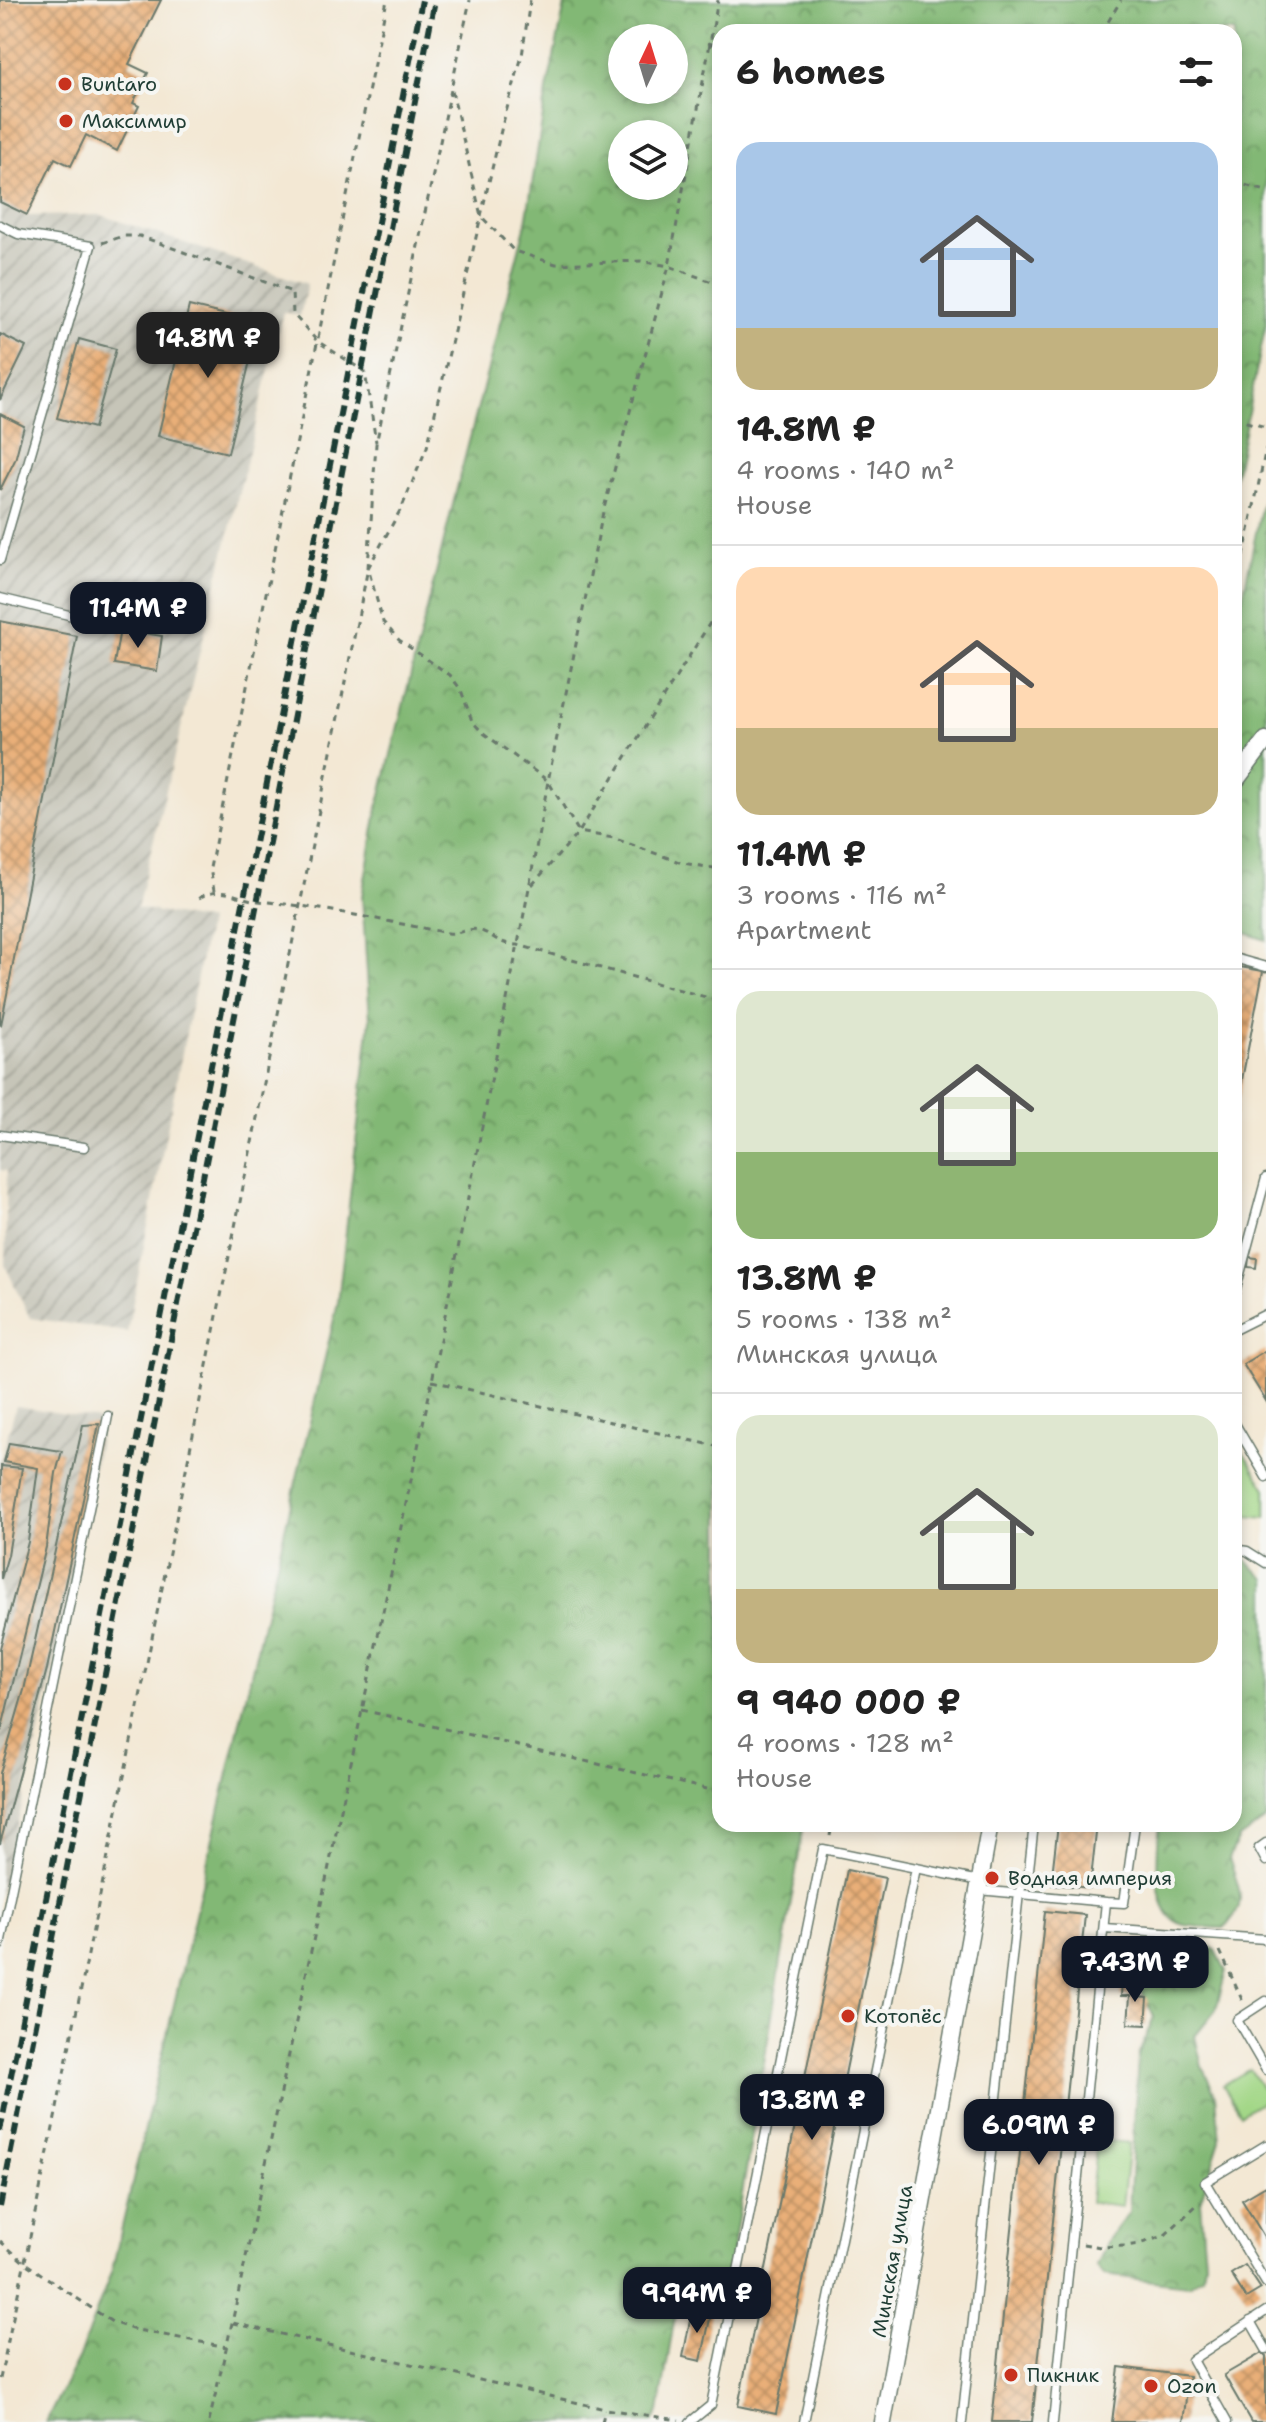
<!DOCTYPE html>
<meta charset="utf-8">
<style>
body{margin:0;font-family:"Shantell Sans",sans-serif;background:#f2f2f2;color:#222;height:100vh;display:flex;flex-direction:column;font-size:30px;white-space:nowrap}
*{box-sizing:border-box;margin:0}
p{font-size:26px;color:#767676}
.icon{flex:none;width:44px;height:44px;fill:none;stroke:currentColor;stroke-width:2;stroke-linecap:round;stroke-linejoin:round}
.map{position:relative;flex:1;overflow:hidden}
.details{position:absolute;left:712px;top:24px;width:530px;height:1808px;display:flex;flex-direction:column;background:#fff;border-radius:24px;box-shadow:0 4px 12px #0003}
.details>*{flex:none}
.needle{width:52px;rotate:4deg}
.buttons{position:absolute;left:608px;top:24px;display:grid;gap:16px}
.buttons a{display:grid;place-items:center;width:80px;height:80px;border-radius:50%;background:#fff;box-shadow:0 4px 12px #0003;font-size:40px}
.price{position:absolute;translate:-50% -68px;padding:0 18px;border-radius:16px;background:#111827;color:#fff;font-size:26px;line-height:52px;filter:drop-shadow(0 2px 4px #0008)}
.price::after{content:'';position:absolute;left:50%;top:48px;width:24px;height:18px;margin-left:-12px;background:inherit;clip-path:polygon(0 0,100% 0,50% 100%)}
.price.on{background:#222;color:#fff}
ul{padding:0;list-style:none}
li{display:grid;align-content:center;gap:16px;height:424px;padding:0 24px}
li+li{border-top:2px solid #e0e0e0}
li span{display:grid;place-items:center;height:248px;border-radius:24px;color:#555}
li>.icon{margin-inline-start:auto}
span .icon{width:144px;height:144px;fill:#fffc;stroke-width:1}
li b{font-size:34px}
h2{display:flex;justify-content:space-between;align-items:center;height:96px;padding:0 24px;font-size:34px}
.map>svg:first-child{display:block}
.industrial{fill:url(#industrial-furrows)}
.forest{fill:url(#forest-crowns);stroke:#507a54;stroke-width:2;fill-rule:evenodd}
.park{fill:#a3d787;stroke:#618a5e;stroke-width:2}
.building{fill:url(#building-cross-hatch)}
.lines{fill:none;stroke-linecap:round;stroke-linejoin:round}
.service-casing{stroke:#69796c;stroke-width:11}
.minor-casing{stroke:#69796c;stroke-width:19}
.path{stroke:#69796c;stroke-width:3;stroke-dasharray:6 6;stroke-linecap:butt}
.service{stroke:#fff;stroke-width:8}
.minor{stroke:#fff;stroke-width:16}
.rail{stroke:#1f3d34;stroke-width:6;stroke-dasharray:12 6;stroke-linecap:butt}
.poi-dot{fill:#c8321e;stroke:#f6f6f2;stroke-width:3}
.labels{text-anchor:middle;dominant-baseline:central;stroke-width:8;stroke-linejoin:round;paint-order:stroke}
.poi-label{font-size:20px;fill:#1f3d34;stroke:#f6f6f2;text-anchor:start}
.street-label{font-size:20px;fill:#1f3d34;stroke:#f6f6f2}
</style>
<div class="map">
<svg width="1266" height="2422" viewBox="0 0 1266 2422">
<defs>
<pattern id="industrial-furrows" width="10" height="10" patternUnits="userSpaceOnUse" patternTransform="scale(2)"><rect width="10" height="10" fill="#c6c5b8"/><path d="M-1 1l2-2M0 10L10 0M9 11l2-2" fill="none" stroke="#a0a196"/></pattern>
<pattern id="forest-crowns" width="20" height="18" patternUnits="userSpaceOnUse" patternTransform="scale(2)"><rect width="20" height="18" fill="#82b874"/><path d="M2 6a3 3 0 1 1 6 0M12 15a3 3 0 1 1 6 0" fill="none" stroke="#6a9760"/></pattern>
<pattern id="building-cross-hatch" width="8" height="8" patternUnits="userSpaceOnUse" patternTransform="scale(2)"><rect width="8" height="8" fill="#e9af78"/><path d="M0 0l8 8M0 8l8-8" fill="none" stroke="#bc9063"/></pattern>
</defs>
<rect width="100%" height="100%" fill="#f6f6f2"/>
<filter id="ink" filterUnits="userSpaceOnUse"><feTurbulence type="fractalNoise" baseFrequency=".0125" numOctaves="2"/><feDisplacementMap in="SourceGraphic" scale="16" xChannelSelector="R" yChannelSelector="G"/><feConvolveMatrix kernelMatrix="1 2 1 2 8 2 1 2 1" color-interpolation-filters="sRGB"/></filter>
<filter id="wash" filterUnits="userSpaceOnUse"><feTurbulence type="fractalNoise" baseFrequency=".006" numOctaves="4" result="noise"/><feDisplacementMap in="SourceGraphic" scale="32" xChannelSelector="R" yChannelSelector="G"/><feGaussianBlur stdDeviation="1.8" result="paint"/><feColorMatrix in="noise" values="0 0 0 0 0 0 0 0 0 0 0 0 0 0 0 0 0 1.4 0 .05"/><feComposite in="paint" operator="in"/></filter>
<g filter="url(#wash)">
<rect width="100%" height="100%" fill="#f3e8d4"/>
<path class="industrial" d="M0 203 27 216 101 215 307 284 300 316 283 312 137 908 208 921 127 1332 30 1318 5 1265 7 1171 0 1170Z
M16 1406 103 1420 50 1685 0 1898V1463Z"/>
<path class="forest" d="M566 0H1266V324L1234 481V32H720V1824H804L728 2278 679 2291 659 2412 653 2422H46L79 2357 112 2270 338 1302 370 1019 362 896 377 811 459 480 526 223 547 90ZM674 38V90H622V38ZM674 134V186H622V134Z
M1266 484V940L1234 929V639Z
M1241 1556 1266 1579V1819L1239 1838 1229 1858C1238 1888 1251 1905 1223 1928 1212 1927 1188 1928 1179 1923 1151 1911 1157 1849 1160 1824H1234V1557Z
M1190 1938 1216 1950 1226 1971 1216 2010 1195 2036 1202 2067 1216 2095 1220 2140 1200 2202 1205 2261 1203 2276 1188 2285 1104 2275 1097 2266 1108 2240 1129 2212 1138 2055 1154 2017C1139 1986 1132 1977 1146 1944Z"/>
<path class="park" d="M1234 1437 1266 1489V1518L1234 1515Z
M1250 2069 1266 2095V2099L1241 2114 1223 2085Z
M1097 2140 1129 2143 1122 2206 1090 2202Z"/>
<g id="blocks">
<path class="building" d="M0 0H161L129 64 148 73 133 103 139 106 117 151 86 135 71 166 55 158 27 215 0 202Z
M189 306 259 323 228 453 158 436Z
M0 334 26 347 0 400Z
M79 339 116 349 94 428 57 418Z
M0 414 24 426 15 460 0 490Z
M0 621 77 636 1 1025 0 1024Z
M120 629 162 636 157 671 114 664Z
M1234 966 1263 971 1235 1116H1234Z
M1249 1257 1257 1258 1256 1268 1248 1267Z
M1266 1350V1401L1243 1364Z
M99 1424 47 1669 0 1844V1773L24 1690 83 1425Z
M9 1443 62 1451 56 1473 46 1547 1 1732 0 1648 28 1542 38 1468 4 1462Z
M1 1466 22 1468 8 1555 1 1579Z
M1058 1824H1097L1090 1888 1051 1884Z
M847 1870 885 1878 776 2414 738 2406Z
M1045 1911 1085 1915 1032 2422H992Z
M1122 1981 1138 1982 1137 1997 1148 1998 1146 2025 1128 2024 1130 1996H1121Z
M1266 2186V2240L1242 2200Z
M1245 2265 1261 2289 1246 2298 1231 2274Z
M692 2310 711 2314 701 2361 683 2357Z
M1262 2353 1266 2356V2422H1251L1224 2375Z
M1119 2367 1189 2376 1183 2422H1112Z"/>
</g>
</g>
<g filter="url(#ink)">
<use href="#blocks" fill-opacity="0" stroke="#69796c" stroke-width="2"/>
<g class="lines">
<defs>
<path id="service" d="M0 225 18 234 91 246 0 560
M0 598 105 624
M1234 958 1266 967
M0 1135 84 1147
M1234 1296 1266 1178
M1234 1330 1266 1314
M1234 1422 1266 1477
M1234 1549 1247 1551 1266 1563
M1266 1843 1259 1848 1266 1861
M979 1890 1106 1902
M1104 1928 1266 1939
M0 1945 108 1416
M1266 2001 1237 2020 1266 2070
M1266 2145 1205 2182 1266 2283
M1250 2321 1266 2349
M690 2422 711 2405 823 1849 980 1881
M804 2422 916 1868
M962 2422 1019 1893 1029 1869 1034 1824
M1053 2422 1106 1902 1124 1903 1135 1824
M1227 2422 1192 2360 1266 2311"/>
<path id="minor" d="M1234 783 1266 740
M883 2422 990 1824"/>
</defs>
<use href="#service" class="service-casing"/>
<use href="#minor" class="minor-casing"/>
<path class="path" d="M530 0 522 56 502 126 427 447 402 507 368 568 383 622 399 640 450 675 461 690 472 721 482 732 548 781 579 832 613 838 682 863 720 869
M1102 32 1121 0
M708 43 720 46
M452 91 481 216 514 251 556 264 641 261 669 266 720 285
M1234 182 1266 191
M102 243 123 236H140L292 292 293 314 317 341 365 372 376 442
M1234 419 1266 427
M1234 603 1266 448
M532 885 579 832 720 607
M214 891 210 868 387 0
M199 898C221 885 236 898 258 901 323 907 385 921 448 933 458 935 469 927 479 930 496 936 496 944 518 945L720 1001
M432 1381 720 1447
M362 1710 720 1792
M830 1836 832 1824
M1220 1951 1243 2002
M0 2241 25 2263 112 2322 132 2329 227 2347
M1083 2244 1100 2247 1126 2246 1139 2244 1164 2236 1200 2202
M233 2323 605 2409 679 2420
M0 2379 53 2128 368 568 376 444 470 0
M209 2422 232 2323 432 1381 529 888 548 781 603 512 669 266 718 0
M602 2422 605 2410"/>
<use href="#service" class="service"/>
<use href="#minor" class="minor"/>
<path class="rail" d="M0 2131 422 0
M0 2207 435 0"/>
</g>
</g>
<g class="poi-dot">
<circle cx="65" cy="84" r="8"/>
<circle cx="66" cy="121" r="8"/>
<circle cx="992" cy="1878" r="8"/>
<circle cx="848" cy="2016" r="8"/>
<circle cx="1011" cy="2375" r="8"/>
<circle cx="1151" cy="2386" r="8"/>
</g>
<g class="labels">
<g class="poi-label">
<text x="81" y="84">Buntaro</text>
<text x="82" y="121">Максимир</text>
<text x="1008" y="1878">Водная империя</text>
<text x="864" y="2016">Котопёс</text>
<text x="1027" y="2375">Пикник</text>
<text x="1167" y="2386">Ozon</text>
</g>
<g class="street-label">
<text transform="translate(892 2261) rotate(-80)">Минская улица</text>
</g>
</g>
</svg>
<div class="buttons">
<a><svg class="needle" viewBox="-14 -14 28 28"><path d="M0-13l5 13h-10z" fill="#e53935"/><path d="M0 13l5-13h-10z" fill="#767676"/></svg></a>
<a><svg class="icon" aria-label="layers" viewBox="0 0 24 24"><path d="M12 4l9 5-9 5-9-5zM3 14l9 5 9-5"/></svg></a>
</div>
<b class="price on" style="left:208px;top:380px">14.8M ₽</b>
<b class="price" style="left:138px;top:650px">11.4M ₽</b>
<b class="price" style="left:1135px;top:2004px">7.43M ₽</b>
<b class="price" style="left:812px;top:2142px">13.8M ₽</b>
<b class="price" style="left:1039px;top:2167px">6.09M ₽</b>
<b class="price" style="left:697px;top:2335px">9.94M ₽</b>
<section class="details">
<h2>6 homes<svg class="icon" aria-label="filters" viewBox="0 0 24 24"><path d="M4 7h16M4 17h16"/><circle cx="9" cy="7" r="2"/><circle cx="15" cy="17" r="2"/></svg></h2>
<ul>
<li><span style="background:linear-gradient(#a9c7e8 75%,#c2b280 0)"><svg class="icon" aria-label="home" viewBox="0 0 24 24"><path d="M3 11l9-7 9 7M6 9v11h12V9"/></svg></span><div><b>14.8M ₽</b><p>4 rooms · 140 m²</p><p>House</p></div></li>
<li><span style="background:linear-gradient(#ffd9b3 65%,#c2b280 0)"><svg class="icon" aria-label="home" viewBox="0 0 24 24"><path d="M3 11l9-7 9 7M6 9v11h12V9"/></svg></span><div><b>11.4M ₽</b><p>3 rooms · 116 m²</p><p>Apartment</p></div></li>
<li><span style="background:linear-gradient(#dfe7d0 65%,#8fb573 0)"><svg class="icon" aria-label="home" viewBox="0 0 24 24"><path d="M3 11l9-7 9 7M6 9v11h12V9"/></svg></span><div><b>13.8M ₽</b><p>5 rooms · 138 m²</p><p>Минская улица</p></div></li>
<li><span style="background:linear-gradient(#dfe7d0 70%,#c2b280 0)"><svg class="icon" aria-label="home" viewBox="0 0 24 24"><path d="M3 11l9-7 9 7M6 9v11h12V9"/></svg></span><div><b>9 940 000 ₽</b><p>4 rooms · 128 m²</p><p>House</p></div></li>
</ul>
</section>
</div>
